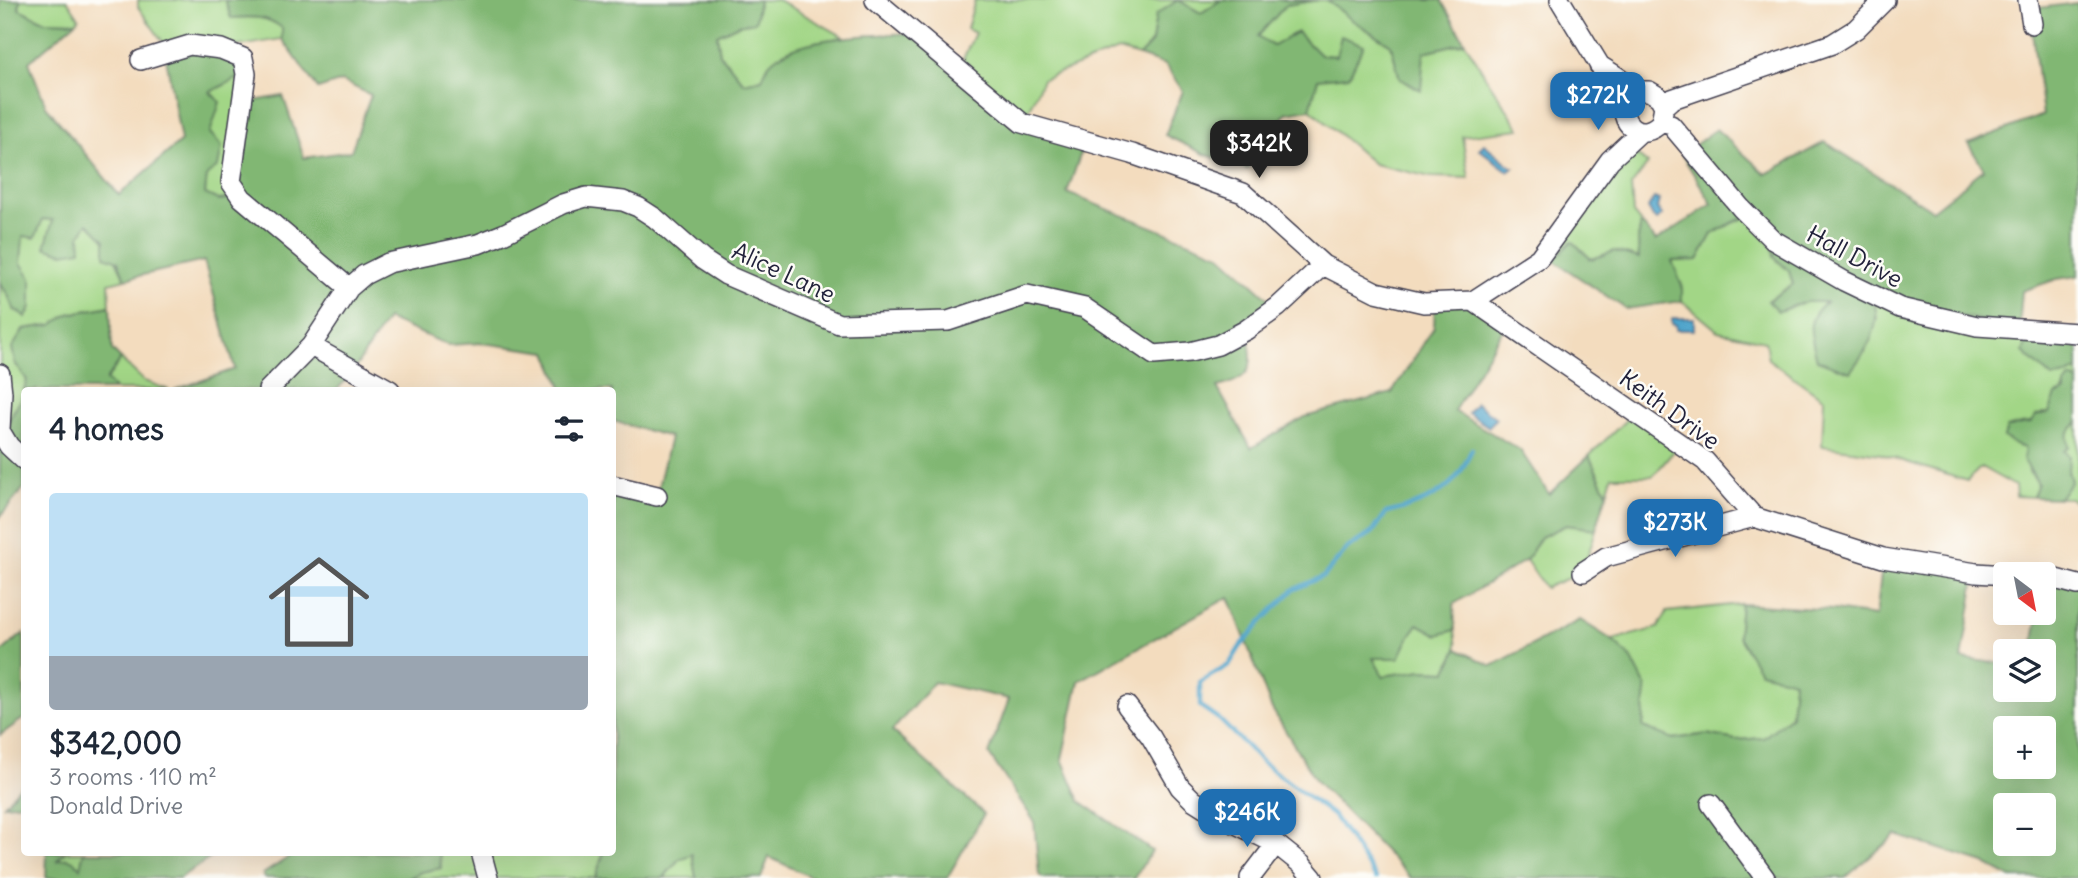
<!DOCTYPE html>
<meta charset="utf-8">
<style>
body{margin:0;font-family:Delius,sans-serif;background:#f2f2f3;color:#1f2937;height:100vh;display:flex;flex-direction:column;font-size:26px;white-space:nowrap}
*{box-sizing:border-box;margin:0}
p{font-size:23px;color:#747a83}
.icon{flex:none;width:38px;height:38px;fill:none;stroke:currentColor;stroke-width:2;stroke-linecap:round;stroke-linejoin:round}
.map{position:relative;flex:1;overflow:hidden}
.drawer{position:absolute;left:21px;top:387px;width:595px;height:469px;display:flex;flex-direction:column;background:#fff;border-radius:7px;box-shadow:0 7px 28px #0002}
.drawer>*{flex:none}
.needle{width:46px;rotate:148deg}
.tools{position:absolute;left:1993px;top:562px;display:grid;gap:14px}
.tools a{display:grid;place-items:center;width:63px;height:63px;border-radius:7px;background:#fff;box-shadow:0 7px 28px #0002;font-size:35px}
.price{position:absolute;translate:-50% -60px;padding:0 16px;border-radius:14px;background:#1f6fb2;color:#fff;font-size:23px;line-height:46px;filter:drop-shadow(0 2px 4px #0008)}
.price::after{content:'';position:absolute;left:50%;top:42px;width:21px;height:16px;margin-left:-10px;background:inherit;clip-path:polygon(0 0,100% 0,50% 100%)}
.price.active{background:#222;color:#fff}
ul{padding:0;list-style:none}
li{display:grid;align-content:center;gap:14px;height:371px;padding:0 28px}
li span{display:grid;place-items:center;height:217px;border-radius:7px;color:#555}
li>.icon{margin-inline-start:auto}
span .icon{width:126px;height:126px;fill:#fffc;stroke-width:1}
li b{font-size:30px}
h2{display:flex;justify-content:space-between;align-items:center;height:84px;padding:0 28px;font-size:30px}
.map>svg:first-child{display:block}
.green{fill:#a2d686;stroke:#627c60;stroke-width:2}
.forest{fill:#81b773;stroke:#526c57;stroke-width:2;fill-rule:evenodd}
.water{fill:#4fa4cb;stroke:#386383;stroke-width:2}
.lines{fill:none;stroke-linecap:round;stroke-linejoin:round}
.stream{stroke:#4fa4cb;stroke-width:4.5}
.minor-casing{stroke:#413e4f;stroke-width:22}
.minor{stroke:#fff;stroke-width:19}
.labels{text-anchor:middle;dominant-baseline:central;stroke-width:5;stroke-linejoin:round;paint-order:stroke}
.street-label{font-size:24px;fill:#22223b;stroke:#fdfcf7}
</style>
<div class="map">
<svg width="2078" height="878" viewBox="0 0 2078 878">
<rect width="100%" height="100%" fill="#fdfcf7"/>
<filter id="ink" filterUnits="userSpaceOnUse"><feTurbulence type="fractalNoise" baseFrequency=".0143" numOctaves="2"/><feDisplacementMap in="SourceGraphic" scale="14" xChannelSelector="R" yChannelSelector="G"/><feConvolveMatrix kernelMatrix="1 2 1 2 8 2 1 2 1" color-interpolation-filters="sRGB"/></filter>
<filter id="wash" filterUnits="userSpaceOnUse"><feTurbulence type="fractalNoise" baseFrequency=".00686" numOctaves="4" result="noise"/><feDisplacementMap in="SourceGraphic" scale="28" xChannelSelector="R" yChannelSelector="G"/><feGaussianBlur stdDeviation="1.57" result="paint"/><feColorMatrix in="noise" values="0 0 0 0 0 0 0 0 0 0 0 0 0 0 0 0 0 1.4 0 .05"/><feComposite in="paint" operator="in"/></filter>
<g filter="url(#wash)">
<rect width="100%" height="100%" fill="#f3dcbe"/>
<path class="green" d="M20 0H67L79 18 76 22 44 21 19 9Z
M138 0H225L231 18C252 17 266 15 283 28L282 39 221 49 165 52 163 42 138 7Z
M759 0H778L844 37 815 42 769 64 762 79 744 83 720 54 717 35 738 25 755 22Z
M975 0H1178L1156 15 1152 42 1139 56 1118 50 1043 79 1022 123 963 59 975 33 967 29Z
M1179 0H1221L1201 13Z
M1319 0H1327L1352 20 1391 45 1400 79 1420 89 1424 52 1465 42 1487 79 1520 129 1462 136 1469 178 1431 177 1374 164 1310 109 1318 79 1336 56 1320 55 1297 32 1272 47 1258 36 1286 5Z
M246 74 242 198 218 200 205 194 210 133V92Z
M1625 145 1648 164 1631 186 1633 213 1641 223 1638 239 1639 258 1615 251 1591 259 1572 241 1553 260 1539 258Z
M1749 216 1773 240 1774 257 1789 271 1793 284 1769 300 1779 311 1806 302H1827L1865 352 1877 318 1873 295 2031 330 2063 377 2078 370V381L2070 378C2064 393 2054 398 2049 413H2042L2031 423 2021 424 2007 428 2005 437 2015 445 2025 448 2029 472 2038 483 2033 497 2016 496 2015 486 1981 467 1967 481 1881 454 1822 446 1824 399 1768 359 1765 341 1718 331 1682 301V285L1671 261 1698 260 1712 234 1732 223Z
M43 219 53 220 80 235 88 223 106 240 125 279 109 283 110 306 69 314 52 325 23 329 15 363 27 380 21 399 8 421 0 403V283L8 295 14 309 23 236Z
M121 359 144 381 169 390H115L106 380Z
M1634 412 1680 444 1653 476H1612L1607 493 1589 456Z
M2078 421V505L2070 498H2059L2071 481 2063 451 2068 447C2065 430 2070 433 2078 421Z
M1566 525 1596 529 1583 572 1545 588 1526 560 1541 537Z
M1741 604 1738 636 1794 681 1791 716 1764 738 1736 740 1707 734 1673 739 1643 727 1646 687 1612 640 1658 628 1667 612Z
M1418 624 1438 635 1455 630 1457 649 1447 671 1423 670 1383 676 1372 658H1399L1409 637Z
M65 852H84L80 868 54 863Z
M439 852H599L603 855 595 878H409L421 872 441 868Z
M692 854 696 878H666L665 876 679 859Z"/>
<path class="forest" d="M0 0H20L19 9 44 21 76 22 29 62 46 106 119 195 181 141 165 52 221 49 246 74 210 92 220 102 210 133 222 146 218 167 207 175 205 194 218 200 241 198 231 182 242 103 283 96 304 158 351 151 371 95 342 81 318 89 282 39V28C266 15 251 17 231 18L225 0H759L755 22 738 25 717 35 720 54 744 83 762 79C764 74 766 68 769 64 793 35 876 35 912 33L1022 123 1085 141 1067 193 1220 254 1278 307 1246 330C1256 363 1254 379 1217 387L1251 448 1305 417 1392 393 1434 327 1435 303 1473 301 1506 324 1454 411 1520 450 1549 494 1589 456 1607 493 1596 529 1566 525 1541 537 1526 560 1454 604 1455 630 1438 635 1418 624 1409 637 1399 658H1373L1383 676 1423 670 1447 671 1457 649 1492 666 1580 620 1612 640 1632 659 1646 687 1643 727 1673 739 1707 734 1736 740 1763 738 1791 716 1794 681 1760 672 1738 636 1741 604 1833 610 1876 616 1883 558 1976 573 1962 659 2005 664 2006 690H2044V651H2032L2039 613 2044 612 2046 576 2078 585V878H2012L1984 863 1896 835 1845 878H1411L1316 781 1271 707 1229 597 1079 681 1062 759 1080 801 1152 851 1134 878H1044L1039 875 1034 821 989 754 1009 699 934 682 892 731 984 814 947 878H813L769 857 761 878H696L692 854 679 859 665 876 666 878H595L603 855 599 852H612L613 485 656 496 670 437 613 421 612 390H563L547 352 482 343 448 345 387 319 354 370 337 390H174L235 369 204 261 125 279 118 261 105 256V240L88 223 80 235 81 250 63 253 45 247 53 220 43 219 35 238 23 236 21 263 31 278V307L26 317 14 309 8 295 0 283ZM2006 728H2044V766H2006ZM2006 805H2044V844H2006Z
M1178 0 1201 13 1221 0H1319L1286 5 1258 36 1273 46 1297 32 1320 55 1336 56 1341 36 1364 45 1349 76 1318 79 1310 109 1286 113 1247 169 1204 154 1165 135 1183 91 1165 65 1139 56 1152 42 1156 15Z
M1327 0H1441L1465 42 1424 52 1421 90 1400 79 1391 45 1352 20Z
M2078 3V276L2057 279 2022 291 2019 329 1873 296C1875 304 1877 313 1876 320 1874 340 1862 356 1850 372L1817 360C1811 334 1803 321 1826 302H1806L1778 311 1768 301 1793 284 1789 271 1774 257 1773 240 1749 216 1732 223 1712 234 1698 260 1672 261 1682 285V301L1626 309 1553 260 1572 241 1591 259 1615 251 1639 258 1638 239 1641 223 1656 241 1712 204 1682 155 1716 129 1766 174 1825 142 1932 210 1984 169 1968 144 2043 115 2029 9Z
M110 306 112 350 121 359 106 380 115 390H24V488L0 517V403L8 421 21 399 27 380 15 363 12 348 24 329 52 325 69 314Z
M2031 330 2078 333V370L2063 377 2052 378 2023 352Z
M2070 378 2078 381V421C2070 434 2065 430 2069 447L2064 451 2069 456 2068 472 2071 481 2059 498 2033 497 2038 483 2023 459 2025 448 2015 445 2004 437 2007 428 2021 424 2031 423 2036 416 2049 413 2056 395 2065 391V385Z
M24 633V718L0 735V653Z
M24 782V803L4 805Z
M47 852H65L56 861C67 857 72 858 80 867L84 852H220L179 878H46Z
M297 852H439L441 868 421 872 409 878H264L263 874Z"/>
<path class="water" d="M1484 144 1512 167H1513L1508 171 1479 149Z
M1654 198 1659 200 1657 208 1662 215 1657 220 1654 219 1648 208Z
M1672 318H1694V330H1676V325L1672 324Z
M1476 403 1496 418 1489 427 1468 413Z"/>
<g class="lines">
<path class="stream" d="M1376 878 1334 816 1263 763 1220 720 1200 706V682L1229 665 1240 647 1263 620 1293 590 1324 576 1348 548 1373 532 1386 513C1413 507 1441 498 1459 474 1464 467 1468 457 1472 449"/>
</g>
</g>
<g filter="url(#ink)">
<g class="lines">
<defs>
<path id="minor" d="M875 0 1022 123 1132 154 1243 193 1323 265 1376 292 1424 303 1473 301 1539 258 1610 160 1640 132
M1560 0 1605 74
M2028 0 2032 24
M141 60 190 45 221 49 243 58 246 74 231 182 242 198 349 288
M1599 65 1640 91H1649L1659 97 1664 106 1661 122C1643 143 1615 124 1627 99L1640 91
M1664 106 1672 99 1832 44 1856 29 1885 0
M1661 122 1671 125 1741 208 1773 240 1844 281 1900 308 1977 326 2078 333
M1473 301 1705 461 1754 517 1883 558 1976 573 2006 575
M311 346 390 390
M0 374 2 393 0 430
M268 390 311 346 349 288 364 275 388 263 478 244 503 234 563 204 586 197 623 201 638 207 655 218 703 260 726 275 839 324 948 321 1027 295 1085 308 1154 355 1190 352 1218 345 1246 330 1278 307 1323 265
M0 431 9 446 24 460
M612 485 657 496
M1583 572 1606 557 1754 517
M2044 576 2078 585
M1127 706 1151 737 1180 787 1193 800 1212 812 1276 844 1301 864 1313 878
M1711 804 1765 878
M481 852 488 878
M1250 878 1276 844"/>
</defs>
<use href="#minor" class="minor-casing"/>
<use href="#minor" class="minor"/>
</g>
</g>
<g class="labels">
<g class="street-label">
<text transform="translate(1855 256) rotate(28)">Hall Drive</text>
<text transform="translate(784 272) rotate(25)">Alice Lane</text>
<text transform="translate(1670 409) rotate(36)">Keith Drive</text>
</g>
</g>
</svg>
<div class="tools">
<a><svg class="needle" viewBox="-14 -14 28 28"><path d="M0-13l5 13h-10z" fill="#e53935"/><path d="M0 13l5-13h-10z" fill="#747a83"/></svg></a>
<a><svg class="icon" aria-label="layers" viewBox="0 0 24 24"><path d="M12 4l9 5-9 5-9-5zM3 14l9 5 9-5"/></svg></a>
<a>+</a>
<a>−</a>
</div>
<b class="price" style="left:1598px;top:132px">$272K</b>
<b class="price active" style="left:1259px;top:180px">$342K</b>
<b class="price" style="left:1675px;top:559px">$273K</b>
<b class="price" style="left:1247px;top:849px">$246K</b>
<section class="drawer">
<h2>4 homes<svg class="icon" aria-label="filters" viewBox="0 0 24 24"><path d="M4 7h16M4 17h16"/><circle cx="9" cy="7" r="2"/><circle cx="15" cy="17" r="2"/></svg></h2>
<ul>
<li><span style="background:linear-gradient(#bfe0f5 75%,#9aa5b1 0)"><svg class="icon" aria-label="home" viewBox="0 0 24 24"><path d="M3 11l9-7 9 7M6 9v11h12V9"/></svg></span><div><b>$342,000</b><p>3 rooms · 110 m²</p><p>Donald Drive</p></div></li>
</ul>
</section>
</div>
